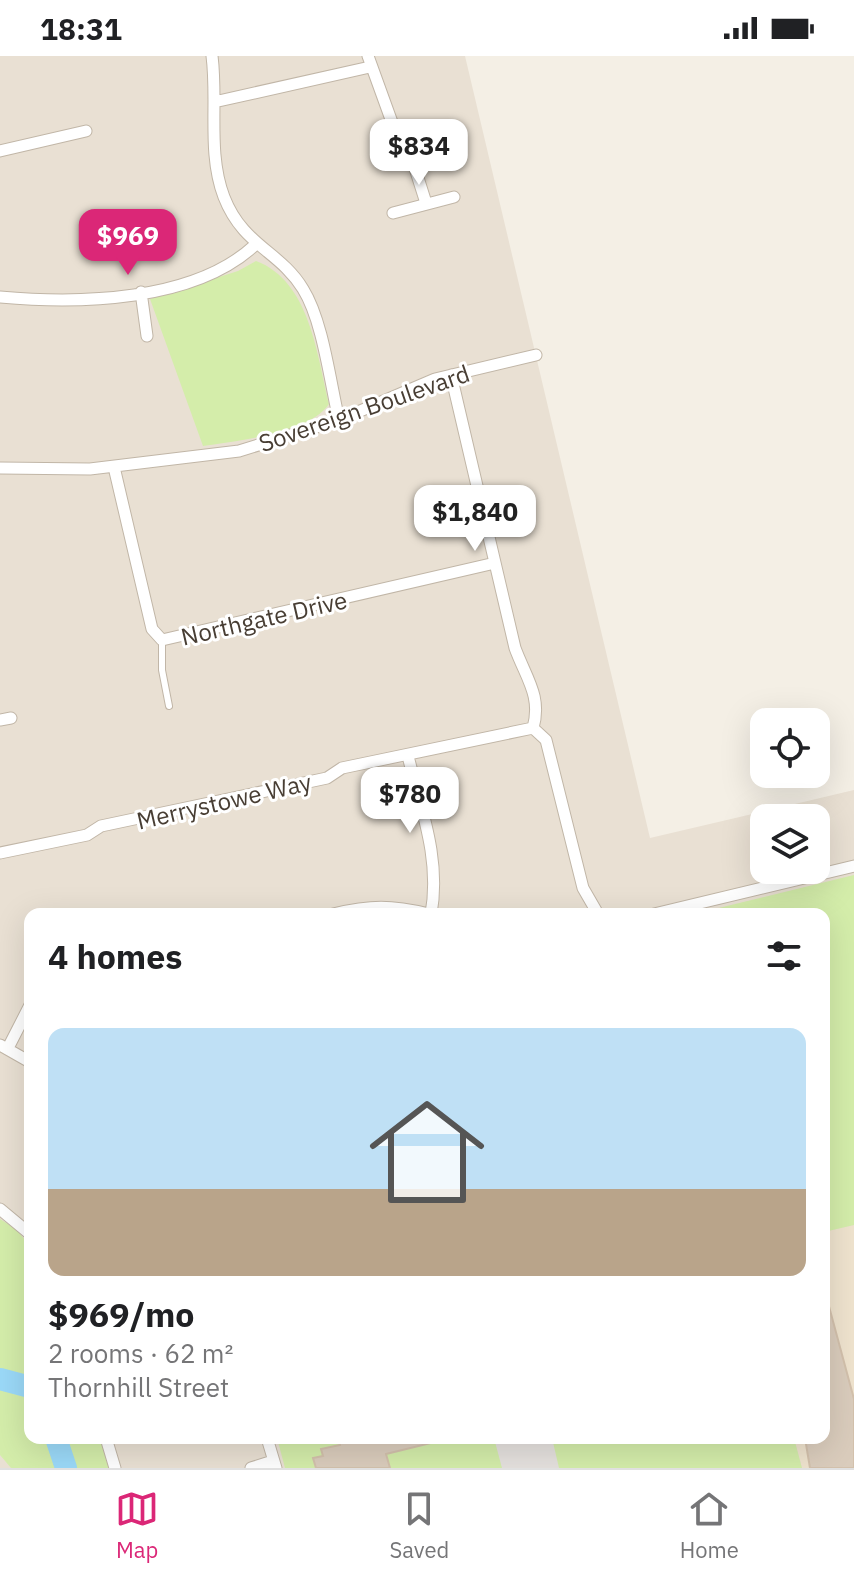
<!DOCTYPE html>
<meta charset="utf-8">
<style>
body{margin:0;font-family:"IBM Plex Sans",sans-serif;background:#f6f6f6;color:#202124;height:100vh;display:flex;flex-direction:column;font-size:30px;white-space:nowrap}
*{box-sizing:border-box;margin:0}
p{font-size:26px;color:#757577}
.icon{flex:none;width:44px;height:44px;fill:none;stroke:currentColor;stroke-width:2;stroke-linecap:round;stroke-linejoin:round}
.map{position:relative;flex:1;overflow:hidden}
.details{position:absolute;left:24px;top:852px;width:806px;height:536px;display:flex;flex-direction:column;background:#fff;border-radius:16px;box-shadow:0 8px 32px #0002}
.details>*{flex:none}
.controls{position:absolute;left:750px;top:652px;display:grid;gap:16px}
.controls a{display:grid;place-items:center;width:80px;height:80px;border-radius:16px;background:#fff;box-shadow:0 8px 32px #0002;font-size:40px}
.price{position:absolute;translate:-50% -68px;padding:0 18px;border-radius:16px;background:#fff;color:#222;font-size:26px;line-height:52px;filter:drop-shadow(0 2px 4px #0008)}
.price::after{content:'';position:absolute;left:50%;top:48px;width:24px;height:18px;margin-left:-12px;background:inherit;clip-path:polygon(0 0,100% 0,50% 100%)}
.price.current{background:#db2777;color:#fff}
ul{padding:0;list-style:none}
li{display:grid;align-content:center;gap:16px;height:424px;padding:0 24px}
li+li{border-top:2px solid #e0e0e0}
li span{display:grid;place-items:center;height:248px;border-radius:16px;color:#555}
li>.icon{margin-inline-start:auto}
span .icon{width:144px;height:144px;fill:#fffc;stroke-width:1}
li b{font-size:34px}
h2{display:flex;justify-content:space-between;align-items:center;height:96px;padding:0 24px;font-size:34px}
.status{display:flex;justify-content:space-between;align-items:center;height:56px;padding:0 40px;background:#fff;direction:ltr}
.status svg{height:22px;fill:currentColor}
.dock{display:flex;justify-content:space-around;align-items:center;height:112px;border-top:2px solid #e0e0e0;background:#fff;font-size:22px;color:#757577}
.dock a{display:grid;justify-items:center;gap:4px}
.dock .current{color:#db2777}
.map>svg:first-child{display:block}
.residential{fill:#e9e0d3;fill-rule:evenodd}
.education{fill:#efe3ce}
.green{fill:#d4edaa}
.parking{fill:#e5e1de}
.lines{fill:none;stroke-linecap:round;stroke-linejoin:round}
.river{stroke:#9bd9f8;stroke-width:22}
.building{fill:#daccbc;stroke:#d3c1ac;stroke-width:2}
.service-casing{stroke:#c1b6a7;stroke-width:8}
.minor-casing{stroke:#c1b6a7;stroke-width:13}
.service{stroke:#fff;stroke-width:6}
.minor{stroke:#fff;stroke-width:11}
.labels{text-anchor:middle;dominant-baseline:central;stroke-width:6;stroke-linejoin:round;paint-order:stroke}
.street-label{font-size:24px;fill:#483e34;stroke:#fff}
</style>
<div class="status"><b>18:31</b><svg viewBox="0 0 49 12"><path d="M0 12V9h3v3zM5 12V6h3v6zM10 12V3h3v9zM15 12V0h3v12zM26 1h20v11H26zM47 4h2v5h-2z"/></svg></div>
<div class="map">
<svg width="854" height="1412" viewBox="0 0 854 1412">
<rect width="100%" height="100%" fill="#f4efe5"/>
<path class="residential" d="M0 0H465L650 782 854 734V1412H0ZM764 762H816V814H764ZM30 858H824V1382H30Z"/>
<path class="education" d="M854 1169V1412H802L794 1382H824V1176Z"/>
<path class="green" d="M256 205C310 225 317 299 329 348 310 377 237 385 203 390L150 243 238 215Z
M854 819V1169L824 1176V858H694Z
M0 1163 16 1173 30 1190V1382H100L109 1412H11L0 1399Z
M277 1382H794L802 1412H285Z"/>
<path class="parking" d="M494 1382H552L559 1412H502Z"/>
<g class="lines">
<path class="river" d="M0 1323 30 1331
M56 1382 66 1412"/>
</g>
<path class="building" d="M827 1243 854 1343V1412H810L805 1382H824V1244Z
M338 1382H435V1386L386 1398 390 1412H316L313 1402 323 1400 321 1393 340 1389Z"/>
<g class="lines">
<defs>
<path id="service" d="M162 584V614L169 650"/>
<path id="minor" d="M212 0C218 46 207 97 224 141 243 190 280 195 303 233 323 265 330 326 339 364
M368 0 393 69 413 106 426 147
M214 46 370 11
M0 95 86 75
M393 157 454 141
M141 236 147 280
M0 241C79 248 194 246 255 189
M451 319 515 592C526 622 542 640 533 672
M114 411 152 573 162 584 495 507
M0 412 90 413 239 395 339 364 435 323 536 299
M0 664 11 662
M408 700C421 753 441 803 431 858
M0 797 87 779 101 770 327 722 342 712 533 672 546 684 583 832 598 858
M333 858C371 849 391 849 429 858
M654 858 854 810
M0 989 30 1006
M8 992 30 949
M0 1153 30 1178
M106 1382 115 1412
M267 1382 276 1412
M251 1412 273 1405"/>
</defs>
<use href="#service" class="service-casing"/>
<use href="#minor" class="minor-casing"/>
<use href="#service" class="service"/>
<use href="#minor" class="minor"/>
</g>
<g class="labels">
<g class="street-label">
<text transform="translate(364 352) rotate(-19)">Sovereign Boulevard</text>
<text transform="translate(264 562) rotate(-13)">Northgate Drive</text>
<text transform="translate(224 745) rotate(-13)">Merrystowe Way</text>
</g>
</g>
</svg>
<div class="controls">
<a><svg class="icon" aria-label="locate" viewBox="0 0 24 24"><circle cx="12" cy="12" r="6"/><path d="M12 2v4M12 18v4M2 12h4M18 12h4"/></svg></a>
<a><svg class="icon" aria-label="layers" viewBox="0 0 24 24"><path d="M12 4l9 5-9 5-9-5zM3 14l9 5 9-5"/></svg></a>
</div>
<b class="price" style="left:419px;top:131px">$834</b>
<b class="price current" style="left:128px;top:221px">$969</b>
<b class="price" style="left:475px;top:497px">$1,840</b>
<b class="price" style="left:410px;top:779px">$780</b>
<section class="details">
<h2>4 homes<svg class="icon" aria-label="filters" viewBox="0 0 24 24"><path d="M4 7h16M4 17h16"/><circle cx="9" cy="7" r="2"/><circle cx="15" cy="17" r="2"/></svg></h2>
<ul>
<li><span style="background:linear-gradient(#bfe0f5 65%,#b9a48a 0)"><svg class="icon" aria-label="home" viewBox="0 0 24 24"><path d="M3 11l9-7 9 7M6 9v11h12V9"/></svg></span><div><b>$969/mo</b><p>2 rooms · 62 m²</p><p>Thornhill Street</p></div></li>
</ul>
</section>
</div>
<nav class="dock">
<a class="current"><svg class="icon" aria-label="map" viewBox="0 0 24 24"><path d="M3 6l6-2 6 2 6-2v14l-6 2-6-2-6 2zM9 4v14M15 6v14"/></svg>Map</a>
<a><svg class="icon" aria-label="saved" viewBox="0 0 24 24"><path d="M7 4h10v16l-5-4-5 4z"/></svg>Saved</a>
<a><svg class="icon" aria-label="home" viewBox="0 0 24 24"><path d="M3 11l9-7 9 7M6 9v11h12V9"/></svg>Home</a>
</nav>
